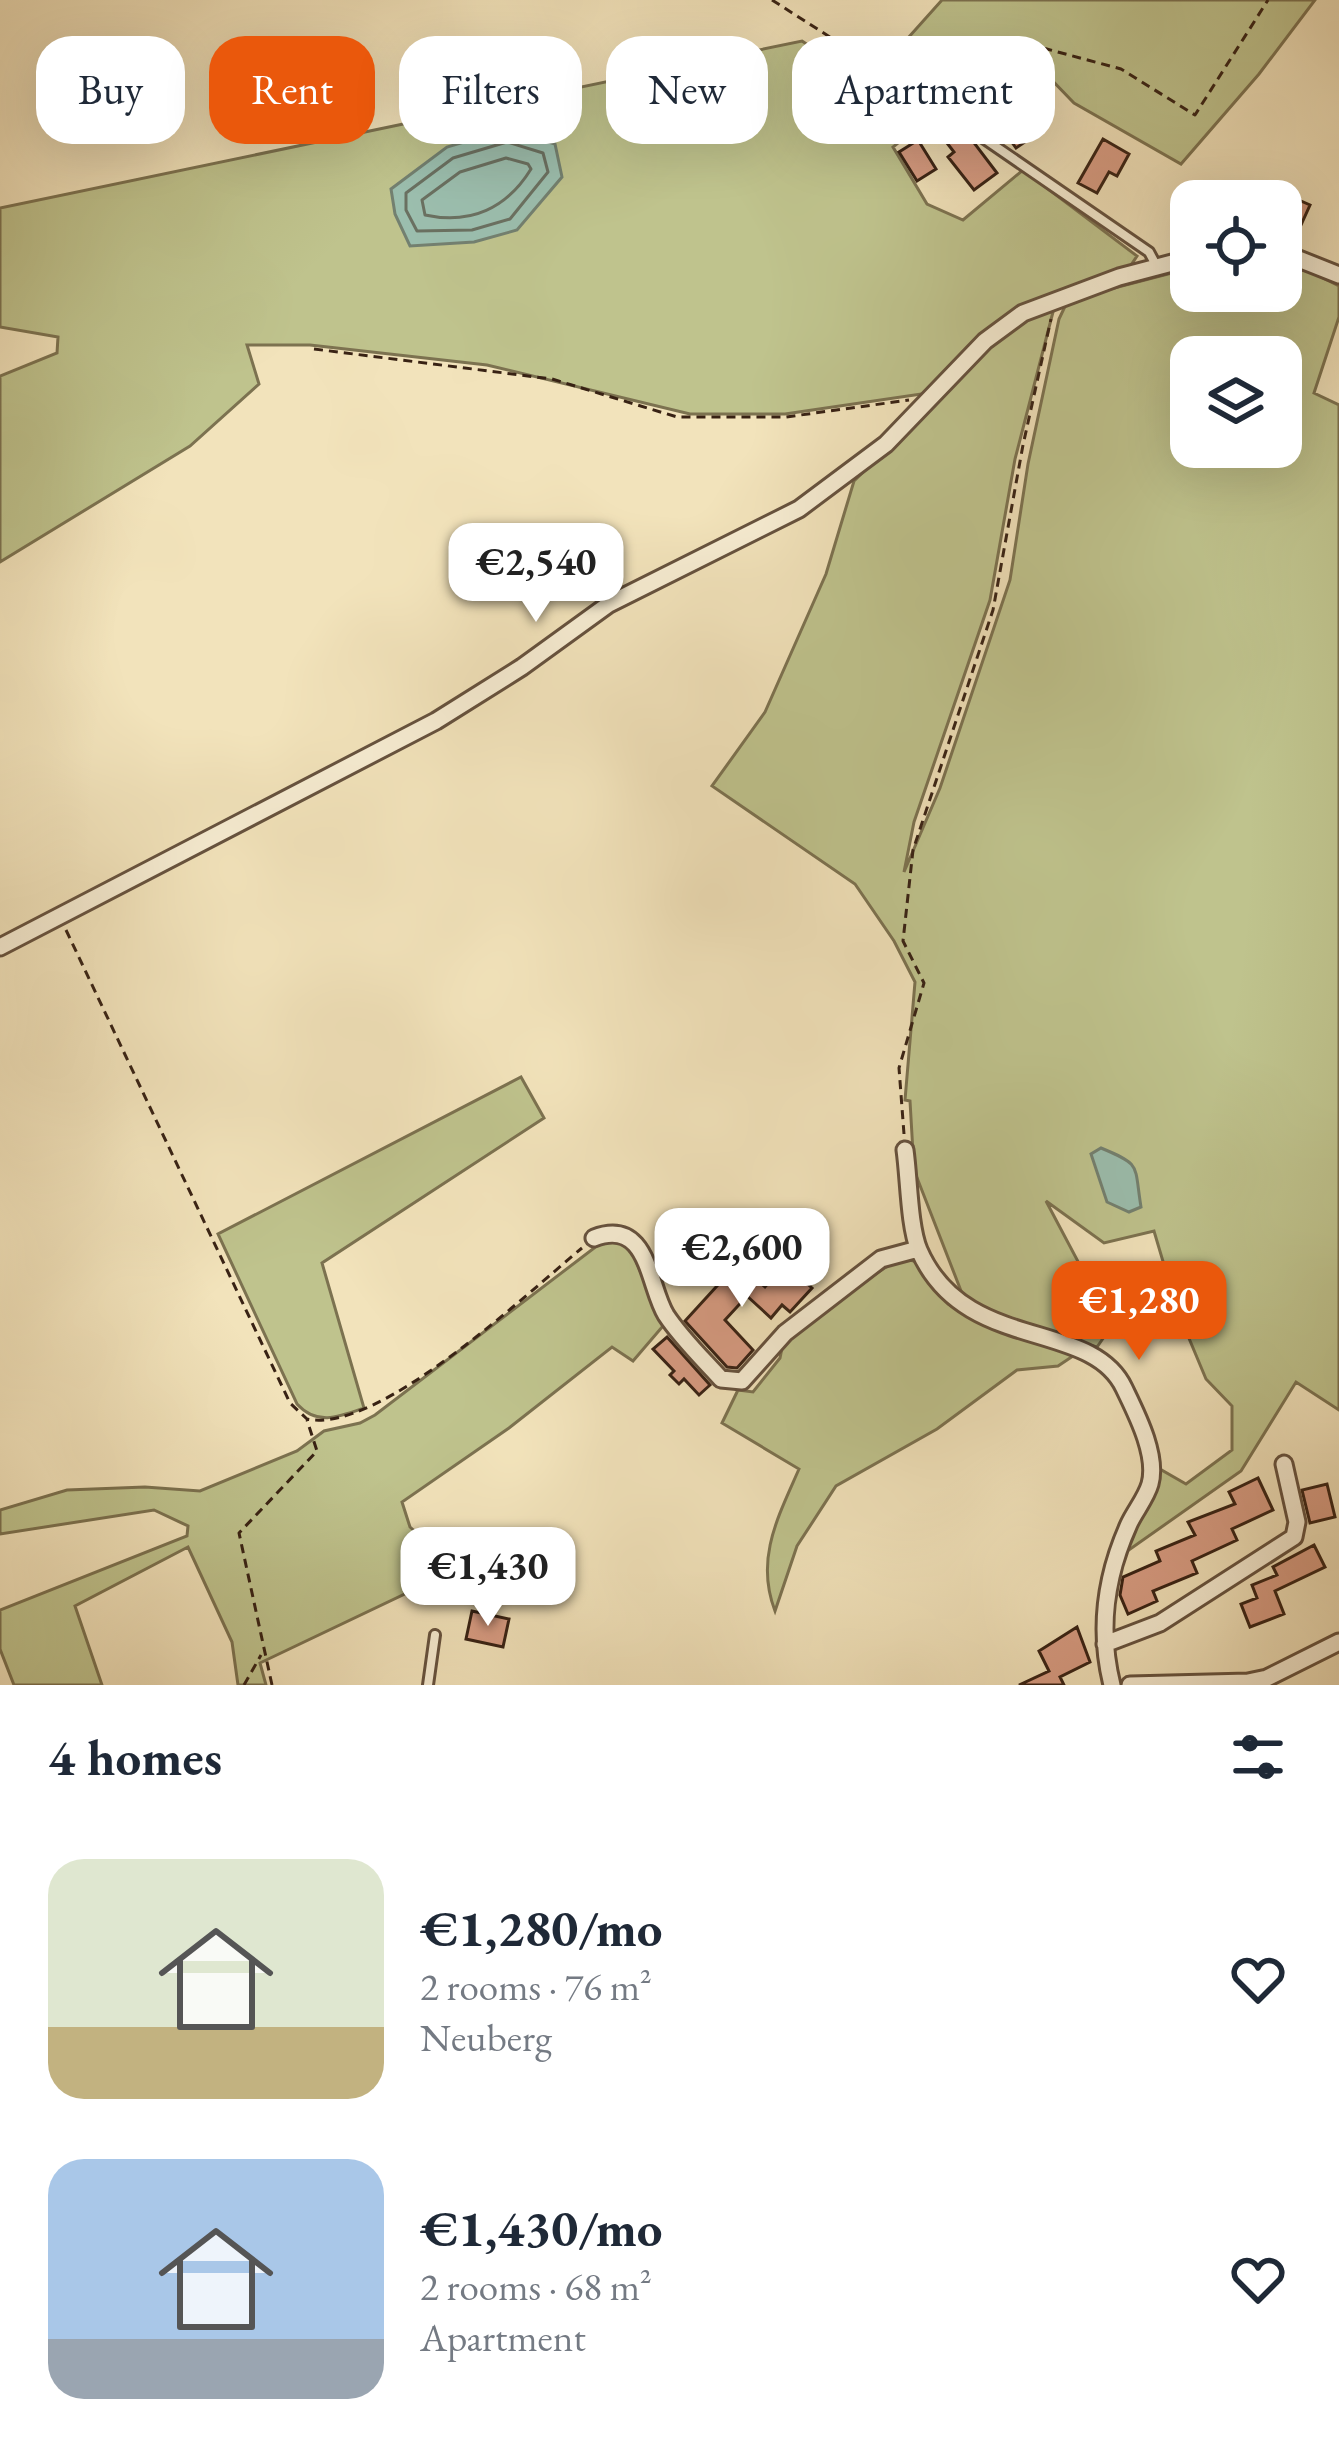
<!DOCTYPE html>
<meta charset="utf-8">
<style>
body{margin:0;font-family:"EB Garamond",serif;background:#f2f2f3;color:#1f2937;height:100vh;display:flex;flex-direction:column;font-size:45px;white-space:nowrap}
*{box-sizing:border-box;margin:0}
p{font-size:39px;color:#747a83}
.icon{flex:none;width:66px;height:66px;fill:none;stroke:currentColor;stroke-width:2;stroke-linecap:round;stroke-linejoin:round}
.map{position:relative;height:1685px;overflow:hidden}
.details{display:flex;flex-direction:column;background:#fff;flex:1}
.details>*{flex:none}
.guide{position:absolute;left:36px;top:36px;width:1269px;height:108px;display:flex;gap:24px}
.buttons{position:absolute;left:1170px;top:180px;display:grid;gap:24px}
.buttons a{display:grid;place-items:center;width:132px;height:132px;border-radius:24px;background:#fff;box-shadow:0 12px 48px #0002;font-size:60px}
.price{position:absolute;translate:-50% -102px;padding:0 27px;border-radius:24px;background:#fff;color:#222;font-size:39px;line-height:78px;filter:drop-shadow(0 3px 6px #0008)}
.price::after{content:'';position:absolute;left:50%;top:72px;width:36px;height:27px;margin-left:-18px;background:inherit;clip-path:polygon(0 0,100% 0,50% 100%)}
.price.on{background:#ea580c;color:#fff}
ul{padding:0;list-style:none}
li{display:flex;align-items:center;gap:36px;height:300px;padding:0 48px}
li span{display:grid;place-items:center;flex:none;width:336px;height:240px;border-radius:36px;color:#555}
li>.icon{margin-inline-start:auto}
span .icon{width:144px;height:144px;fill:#fffc;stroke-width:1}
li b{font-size:51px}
h2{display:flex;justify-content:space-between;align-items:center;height:144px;padding:0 48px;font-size:51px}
.chip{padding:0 42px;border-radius:36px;background:#fff;box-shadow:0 12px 48px #0002;font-size:42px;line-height:108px}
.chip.on{background:#ea580c;color:#fff}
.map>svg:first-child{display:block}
.green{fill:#bfc38d;stroke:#7c7250;stroke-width:3;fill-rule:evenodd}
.water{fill:#9bbeae;stroke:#738070;stroke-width:3}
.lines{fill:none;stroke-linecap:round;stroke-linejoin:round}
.shore{stroke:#6a7061;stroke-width:3}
.building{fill:#d89c83;stroke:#382214;stroke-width:3}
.lane-casing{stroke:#66523e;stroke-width:14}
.street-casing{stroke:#66523e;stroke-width:21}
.path{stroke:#382214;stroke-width:3;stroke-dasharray:9 6;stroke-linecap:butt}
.lane{stroke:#f7edd3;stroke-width:8}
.street{stroke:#f7edd3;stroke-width:15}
</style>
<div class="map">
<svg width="1339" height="1685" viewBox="0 0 1339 1685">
<rect width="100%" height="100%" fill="#f2e3bb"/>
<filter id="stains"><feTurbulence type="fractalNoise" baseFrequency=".00167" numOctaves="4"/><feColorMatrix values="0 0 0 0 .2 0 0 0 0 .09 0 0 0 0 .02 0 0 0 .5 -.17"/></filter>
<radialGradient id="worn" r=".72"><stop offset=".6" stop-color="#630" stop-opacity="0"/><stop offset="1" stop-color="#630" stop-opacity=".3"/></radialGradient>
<path class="green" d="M942 0H1315L1259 74 1181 164 1074 103 1020 47 991 41 938 95 882 67Z
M802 41 868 85 936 112 893 147 927 204 963 220 1023 170 1137 256 1129 268 1038 312H1053L1015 459 990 600 914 822 904 872 940 788 1010 580 1028 464 1059 319 1068 300 1191 268V291H1281V265L1311 272 1339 286V317L1314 393 1339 405V1410L1296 1382 1241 1471 1126 1552 1158 1468 1186 1484 1232 1450V1406L1206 1379 1178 1312 1154 1231 1104 1243 1046 1201 1082 1269 1071 1278 1104 1337 1097 1347 1014 1325 963 1296 914 1170 910 1101 905 1100 915 982 894 941 855 884 712 786 765 712 826 574 854 481 941 397 928 393 785 414H690L487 365 310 345H247L259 384 190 446 0 562V376L57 353 58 337 0 327V208ZM1191 357H1281V447H1191Z
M521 1077 544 1118 322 1263 364 1408C339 1417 317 1426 297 1404L218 1234Z
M602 1242H620L631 1249 663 1326 633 1361 612 1347 509 1428 402 1502 410 1527 457 1569 260 1663 266 1685H238L232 1642 188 1547 75 1606 102 1685H14L0 1649V1610L187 1536 188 1526 154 1510 0 1534V1510L67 1490 145 1487 200 1491 297 1451 324 1431 360 1423 375 1415Z
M900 1258 923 1263 948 1304 981 1323 1076 1354 1058 1366 1017 1370 937 1429 836 1486 797 1546 775 1611C755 1559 778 1517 799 1469L722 1423 738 1390 753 1392 780 1358 785 1333Z"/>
<path class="water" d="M508 129 555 144 562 177 517 230 474 242 410 246 395 214 391 189 447 147Z
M1101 1148C1142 1165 1134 1164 1141 1207L1129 1212 1107 1202 1091 1154Z"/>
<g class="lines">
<path class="shore" d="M507 142 543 153 548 172 510 219 472 230 417 231 406 210V193L453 158Z
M506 158 528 164 531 169C507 208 471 225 425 215L422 200 460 172Z"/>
</g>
<path class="building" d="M1011 88 1023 104 1017 109 1035 135 1016 148 986 106Z
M961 133 972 140 997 173 974 190 948 157 954 152 947 143Z
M1103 139 1129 154 1117 176 1109 172 1097 193 1078 183Z
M918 140 936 169 917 181 899 152Z
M1285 194 1310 205 1296 236 1281 229V204Z
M738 1263 765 1287 781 1269 788 1276 793 1271 812 1288 790 1312 782 1305 771 1318 747 1296 725 1320 753 1350 737 1368 727 1367 685 1321Z
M667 1337 710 1385 699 1395 684 1379 679 1384 670 1375 674 1371 653 1349Z
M1258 1478 1273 1510 1232 1529 1237 1540 1192 1561 1197 1573 1153 1591 1157 1601 1128 1614 1120 1595 1123 1577 1160 1561 1156 1551 1195 1535 1188 1522 1235 1504 1229 1492Z
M1327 1484 1335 1517 1310 1523 1302 1490Z
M1314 1545 1325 1567 1275 1591 1284 1614 1250 1627 1241 1604 1257 1598 1252 1585 1277 1575 1273 1567Z
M472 1611 509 1619 503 1647 466 1639Z
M1077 1627 1090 1662 1060 1677 1064 1685H1019L1049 1671 1039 1651Z"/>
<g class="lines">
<defs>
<path id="lane" d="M941 109 1149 252 1156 265
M428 1685 435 1635"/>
<path id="street" d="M1281 252 1339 275
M0 947 436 721 522 667 609 604 799 509 886 444 985 341 1023 313 1119 277 1191 258
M905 1150C909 1178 909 1226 919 1250 964 1354 1091 1318 1124 1388 1136 1413 1158 1455 1150 1484 1146 1498 1135 1511 1129 1524 1105 1577 1098 1629 1112 1685
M594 1238C649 1217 648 1286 666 1315 681 1338 703 1359 721 1379L742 1381 785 1333 881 1259 918 1249
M1105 1644 1160 1623 1294 1537 1297 1522 1284 1464
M1130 1685 1248 1682 1267 1678 1339 1642"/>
</defs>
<use href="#lane" class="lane-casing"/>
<use href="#street" class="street-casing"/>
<path class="path" d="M772 0 930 101
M944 97 990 51 1009 44 1032 45 1121 69 1195 115 1268 0
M314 349 552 379 677 417H786L909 400
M66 930 290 1403 307 1419C379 1434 525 1295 582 1248
M904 1134 899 1068 924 983 903 941 913 850 993 610 1023 445 1051 319
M244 1685 261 1655
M272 1685 239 1533 317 1451 307 1420"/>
<use href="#lane" class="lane"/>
<use href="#street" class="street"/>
</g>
<rect width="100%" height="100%" filter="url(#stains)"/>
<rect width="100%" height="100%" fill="url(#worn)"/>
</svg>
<div class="buttons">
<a><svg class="icon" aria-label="locate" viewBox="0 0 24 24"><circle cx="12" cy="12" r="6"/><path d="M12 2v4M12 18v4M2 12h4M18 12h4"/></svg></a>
<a><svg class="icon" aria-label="layers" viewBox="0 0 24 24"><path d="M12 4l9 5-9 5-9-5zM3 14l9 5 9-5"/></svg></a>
</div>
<b class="price" style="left:536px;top:625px">€2,540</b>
<b class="price" style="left:742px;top:1310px">€2,600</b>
<b class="price on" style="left:1139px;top:1363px">€1,280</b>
<b class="price" style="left:488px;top:1629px">€1,430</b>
<div class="guide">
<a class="chip">Buy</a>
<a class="chip on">Rent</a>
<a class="chip">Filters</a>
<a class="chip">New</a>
<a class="chip">Apartment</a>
</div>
</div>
<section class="details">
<h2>4 homes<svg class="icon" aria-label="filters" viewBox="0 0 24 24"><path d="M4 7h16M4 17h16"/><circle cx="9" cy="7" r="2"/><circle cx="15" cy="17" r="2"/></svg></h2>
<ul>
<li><span style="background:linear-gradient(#dfe7d0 70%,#c2b280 0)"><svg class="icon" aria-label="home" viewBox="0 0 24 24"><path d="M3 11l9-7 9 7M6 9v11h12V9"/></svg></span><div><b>€1,280/mo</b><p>2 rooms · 76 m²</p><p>Neuberg</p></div><svg class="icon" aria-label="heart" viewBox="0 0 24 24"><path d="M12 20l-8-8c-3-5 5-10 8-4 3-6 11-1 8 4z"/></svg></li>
<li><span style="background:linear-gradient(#a9c7e8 75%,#9aa5b1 0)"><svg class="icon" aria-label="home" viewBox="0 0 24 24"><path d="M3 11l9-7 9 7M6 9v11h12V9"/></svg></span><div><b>€1,430/mo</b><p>2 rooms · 68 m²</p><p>Apartment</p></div><svg class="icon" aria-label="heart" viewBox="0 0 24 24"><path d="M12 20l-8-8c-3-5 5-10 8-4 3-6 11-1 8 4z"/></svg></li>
</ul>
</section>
